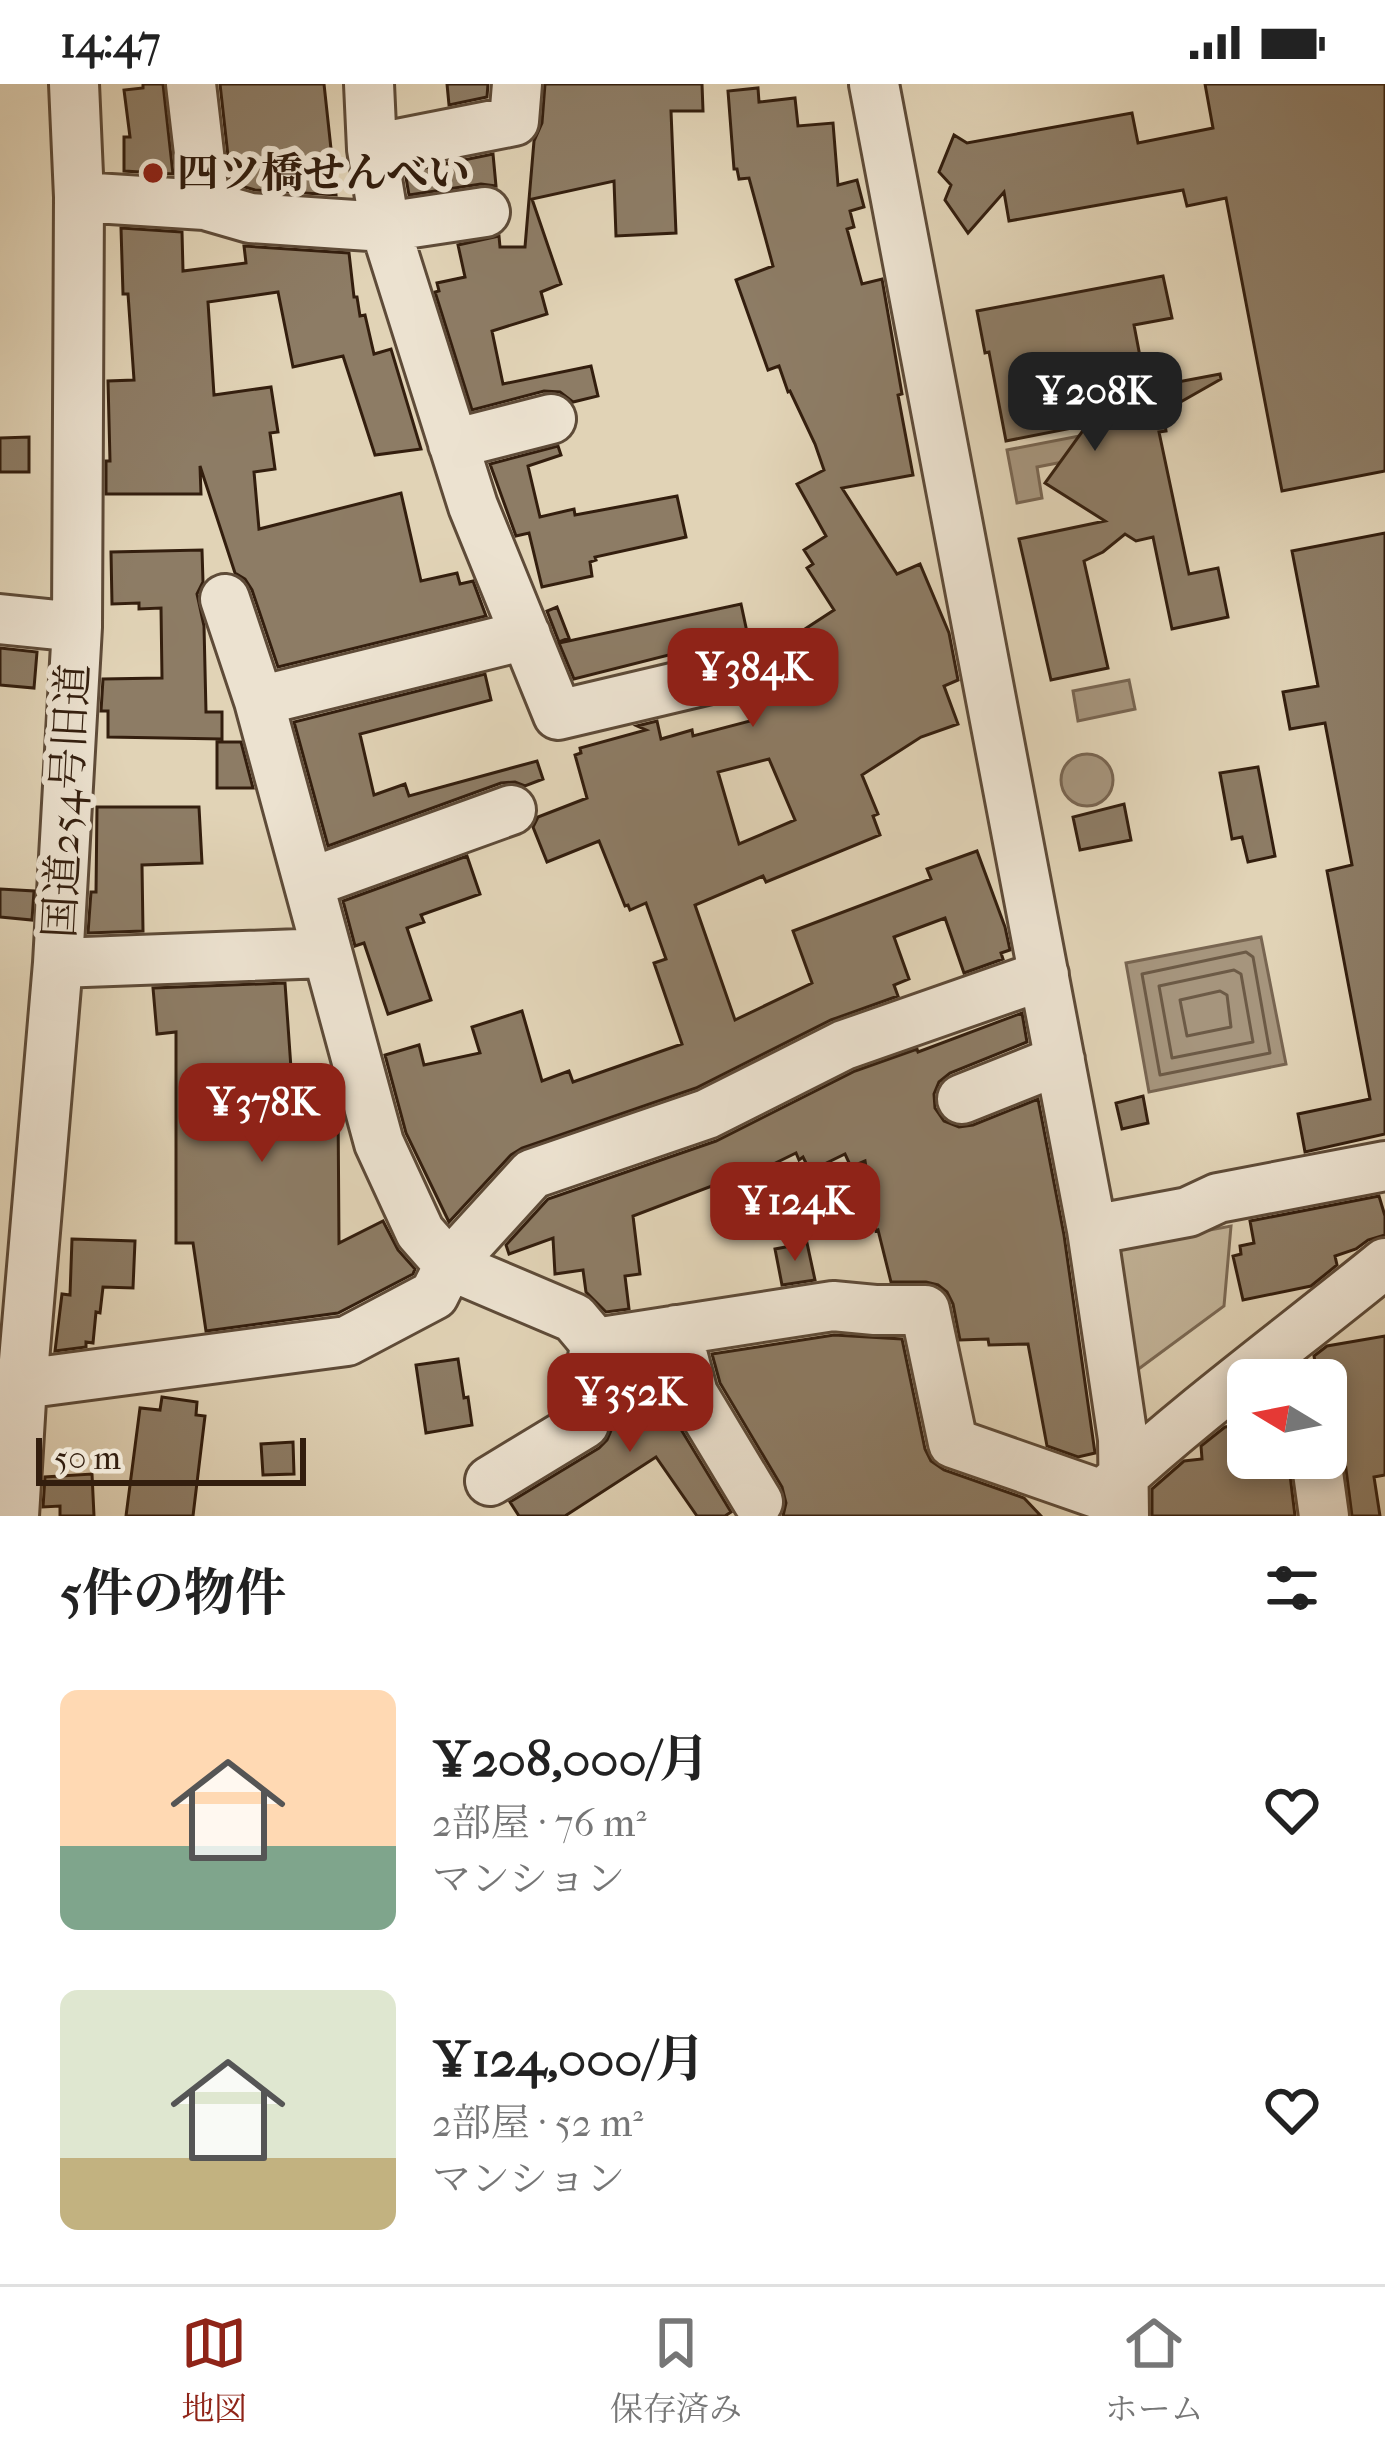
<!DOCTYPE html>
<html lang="ja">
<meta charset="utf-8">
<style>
body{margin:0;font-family:"IM FELL French Canon","Noto Serif JP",serif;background:#f6f6f6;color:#222;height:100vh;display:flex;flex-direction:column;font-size:45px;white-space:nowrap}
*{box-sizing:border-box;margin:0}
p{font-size:39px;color:#767676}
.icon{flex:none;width:66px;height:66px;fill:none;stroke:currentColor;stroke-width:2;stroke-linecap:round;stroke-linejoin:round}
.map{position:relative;height:1432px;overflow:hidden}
.details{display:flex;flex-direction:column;background:#fff;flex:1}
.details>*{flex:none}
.needle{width:78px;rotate:280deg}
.tools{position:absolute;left:1227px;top:1275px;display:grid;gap:24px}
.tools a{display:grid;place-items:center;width:120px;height:120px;border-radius:18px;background:#fff;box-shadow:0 6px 18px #0003;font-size:60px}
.scale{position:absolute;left:36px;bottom:30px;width:270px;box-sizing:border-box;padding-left:12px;border:6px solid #331e0e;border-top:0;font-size:33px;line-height:42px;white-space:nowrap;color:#331e0e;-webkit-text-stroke:9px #ece2d0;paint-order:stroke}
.price{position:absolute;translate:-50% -102px;padding:0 27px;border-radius:24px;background:#8f2418;color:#fff;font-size:39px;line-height:78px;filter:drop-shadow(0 3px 6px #0008)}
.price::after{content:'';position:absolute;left:50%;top:72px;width:36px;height:27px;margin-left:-18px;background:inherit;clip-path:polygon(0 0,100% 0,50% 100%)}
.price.current{background:#222;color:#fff}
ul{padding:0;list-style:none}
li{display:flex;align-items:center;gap:36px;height:300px;padding:0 60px}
li span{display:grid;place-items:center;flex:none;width:336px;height:240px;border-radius:18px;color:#555}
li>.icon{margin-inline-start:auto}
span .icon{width:144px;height:144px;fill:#fffc;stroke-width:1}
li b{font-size:51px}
h2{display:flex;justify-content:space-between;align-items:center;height:144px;padding:0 60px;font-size:51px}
.status{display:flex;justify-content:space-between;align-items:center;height:84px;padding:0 60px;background:#fff;direction:ltr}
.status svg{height:33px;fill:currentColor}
.dock{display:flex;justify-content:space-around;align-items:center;height:168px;border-top:3px solid #e0e0e0;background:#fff;font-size:33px;color:#767676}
.dock a{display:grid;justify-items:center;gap:6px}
.dock .current{color:#8f2418}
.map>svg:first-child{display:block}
.green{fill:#c3b499;stroke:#7b6954;stroke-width:3}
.water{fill:#a6957d;stroke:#786551;stroke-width:3}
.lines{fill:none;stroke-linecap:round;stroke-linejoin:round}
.shore{stroke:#6c5a46;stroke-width:3}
.building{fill:#8d7c65;stroke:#331e0e;stroke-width:3;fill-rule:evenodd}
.minor-casing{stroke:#5e4b38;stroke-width:54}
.minor{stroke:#ece2d0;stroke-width:48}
.poi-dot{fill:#8f2418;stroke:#ece2d0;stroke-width:4.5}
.labels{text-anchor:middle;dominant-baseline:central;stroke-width:12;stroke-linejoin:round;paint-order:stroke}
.poi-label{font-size:42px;font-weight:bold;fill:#331e0e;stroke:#ece2d0;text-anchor:start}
.street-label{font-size:42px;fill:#331e0e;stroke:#ece2d0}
</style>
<div class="status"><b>14:47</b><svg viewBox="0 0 49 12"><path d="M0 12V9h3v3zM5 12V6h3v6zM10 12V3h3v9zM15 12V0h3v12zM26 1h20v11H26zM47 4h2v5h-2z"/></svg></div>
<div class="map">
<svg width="1385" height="1432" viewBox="0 0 1385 1432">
<rect width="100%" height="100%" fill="#e1d3b6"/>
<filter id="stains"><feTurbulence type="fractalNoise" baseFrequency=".00167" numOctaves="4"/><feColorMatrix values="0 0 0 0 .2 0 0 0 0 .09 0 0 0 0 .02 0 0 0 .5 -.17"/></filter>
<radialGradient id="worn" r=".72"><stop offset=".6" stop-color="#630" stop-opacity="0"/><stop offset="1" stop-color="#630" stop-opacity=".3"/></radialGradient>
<path class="green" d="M1231 1142 1224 1222 1129 1292 1112 1181 1124 1162Z"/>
<path class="water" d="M1100 348 1104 370 1037 383 1042 414 1017 419 1007 366Z
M1129 596 1135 625 1078 637 1073 607Z
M1061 696a26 26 0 1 1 52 0a26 26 0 1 1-52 0Z
M1261 853 1286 980 1149 1008 1126 879Z"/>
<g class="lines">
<path class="shore" d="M1246 868 1253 873 1270 969 1160 991 1142 890Z
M1234 886 1241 890 1253 958 1172 974 1159 902Z
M1220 907 1227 911 1231 943 1187 952 1180 916Z"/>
</g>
<path class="building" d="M143 0H163L173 90 124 87V53H130L124 6 143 4Z
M220 0H324L336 111 255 106 231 99Z
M447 0H488L487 13 449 21Z
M545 0H702L703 27H671L676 149 616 152 614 97 532 115 561 200 541 208 547 230 492 247 503 300 591 282 598 312 573 318 560 308 544 307 472 326 435 208 439 207 437 199 465 193 458 161 499 152 500 163H525L534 57 542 39Z
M1205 0H1385V387L1282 407 1226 114 1187 122 1183 106 1009 137 1004 108 968 149 945 116 951 101 939 88 954 51 967 59 1132 29 1138 59 1213 44Z
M758 4 759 18 795 14 798 42 833 39 838 101 857 96 864 123 850 127 854 143 847 145 862 200 882 195 902 310 898 311 913 391 842 404 897 490 920 480 949 549 958 596 944 602 958 640 921 653 862 691 878 730 873 732 880 751 766 798 763 792 695 821 735 936 812 899 793 847 931 795 927 785 977 767 1005 843 1010 866 1001 869 1003 875 964 889 945 834 894 853 909 895 894 901 898 912 831 936 696 1004 522 1064 511 1071 449 1138 406 1049 385 971 419 961 424 981 480 969 472 943 522 927 542 997 569 987 573 998 682 960 654 879 666 875 646 819 630 826 628 821 625 822 599 757 547 778 533 743 538 733 587 714 575 671 581 669 580 664 646 646 637 642 657 637 661 655 692 646 693 652 754 636 746 603 745 584 834 526 807 484 813 480 804 466 826 452 797 400 824 386 815 360 790 307 788 308 779 282 768 286 736 196 773 182 749 94 739 95 737 85H734L728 7ZM769 675 795 736 739 760 718 688Z
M493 70 496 102 481 100 409 111 405 88Z
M121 144 182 148 183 187 246 179 244 162 349 169 354 213H357L360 232 365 231 374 270 391 265 421 365 375 371 343 272 293 283 278 208 208 218 214 311 271 303 278 348 270 349 275 385 254 388 259 445 401 409 421 497 457 489 460 500 473 497 486 532 278 583 252 506 245 495 235 489 200 382 201 410H106V377H110L108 297 134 296 128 210H123Z
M1163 192 1172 234 1134 241 1146 304 1220 290 1221 295 1163 328 1166 347 1159 348 1189 490 1218 484 1228 533 1172 545 1153 453 1136 457 1125 450 1103 468 1084 477 1108 584 1051 596 1019 455 1105 437 1045 399 1087 341 1006 357 989 268 985 269 977 227Z
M29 353V388H0V354Z
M558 362 561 371 528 382 540 433 574 425 575 431 677 412 686 453 595 473 596 476 590 478 592 492 542 503 529 449 516 452 490 380Z
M1385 449V1050L1305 1068 1298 1030 1370 1015 1327 787 1352 781 1325 639 1290 645 1283 608 1318 602 1292 467Z
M202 466 203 498 197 510 204 542 206 628H222V655L108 653V627H101L103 595 162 594 161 524 139 525V519L112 520 111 468Z
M741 520 750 562 729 566 705 567 704 562 574 595 559 559Z
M557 523 569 554 559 558 547 527Z
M0 564 37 568 34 604 0 601Z
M485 590 491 616 360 650 374 711 405 700 409 712 537 677 543 695 525 702 515 698 501 699 328 762 294 638Z
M217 658H241L253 704H217Z
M1258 683 1275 772 1248 778 1242 753 1232 755 1220 689Z
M1124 720 1131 756 1080 766 1073 733Z
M97 723H199L202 779 142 781 143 847 88 849 91 808H96Z
M467 772 480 810 421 831 424 838 407 844 431 916 388 930 364 859 355 862 343 817Z
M0 805 34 807 32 836 0 833Z
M285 899 291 984H329L338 1017 339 1159 383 1137 398 1166 415 1185 413 1190 338 1229 206 1247 193 1159H176V948L157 950 153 904Z
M1022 929 1027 958 950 989 939 998 934 1010 935 1024 944 1037 959 1043 973 1041 1038 1015 1064 1151 1095 1369 1078 1373 1047 1362 1028 1260 989 1261 988 1255 960 1256 953 1220 947 1208 938 1201 926 1198H891L878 1146 876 1147 865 1077 851 1083 845 1070 810 1087 803 1073 799 1076 796 1069 753 1090 751 1087 633 1132 640 1190 625 1192 629 1225 606 1228 586 1208 583 1186 555 1190 553 1154 509 1170 506 1161 548 1115 716 1057 855 987 917 965 918 968Z
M1143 1012 1148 1039 1122 1045 1116 1019Z
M1379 1112 1385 1132V1151L1368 1156 1356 1165 1335 1172 1337 1181 1311 1202 1243 1216 1233 1172 1241 1170 1240 1162 1254 1159 1250 1137Z
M72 1155 135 1157 133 1204 103 1203 100 1229 96 1228 93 1259 86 1258V1263L55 1267 62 1210 70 1211Z
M807 1159 815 1196 782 1201 775 1165Z
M834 1251 902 1255 925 1365 931 1377 944 1386 1024 1414 1041 1432H783L786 1419 782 1403 720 1299 712 1270Z
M1385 1252V1391L1374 1393 1380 1432H1352L1344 1370 1339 1358 1330 1350 1326 1324V1296H1318L1314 1272 1327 1262Z
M458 1275 464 1314 468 1313 472 1341 426 1349 416 1281Z
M655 1278 668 1324 731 1428 725 1432H697L656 1373 565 1432H519L510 1418 599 1364 607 1356 612 1344 620 1284Z
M162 1313 197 1318 196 1331 205 1332 193 1432H126L140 1324 160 1326Z
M1239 1341 1242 1367 1248 1366V1374H1288L1295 1432H1152V1405L1184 1377 1202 1375 1201 1362 1225 1343Z
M293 1358 294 1390 263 1391 261 1360Z
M92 1390 94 1432H60V1422L43 1423 45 1393Z"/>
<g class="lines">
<defs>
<path id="minor" d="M191 0 205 121
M369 0 372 65 385 143 473 422 558 631 719 593
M874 0 1092 1146 1123 1355 1124 1432
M372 65 514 37 517 0
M79 113 205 121 250 134 385 143 485 128
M453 360 551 335
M225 515 259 617 379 1059 420 1148 449 1181 574 1234 595 1259 833 1222 875 1226H925L953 1359 1102 1411
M0 535 77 543
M259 617 526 551
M309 799 511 726
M58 879 326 869
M962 1015 1060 976
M1092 1146 1188 1128 1218 1114 1385 1082
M676 1246 693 1310 758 1418
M22 1300 347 1257 434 1211 449 1181 532 1090 707 1030 844 961 1044 891
M1316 1374 1324 1432
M490 1397 584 1340 595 1259
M1110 1404C1197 1324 1293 1254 1385 1179
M14 1432 22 1300 58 879 77 543 79 113 74 0"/>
</defs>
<use href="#minor" class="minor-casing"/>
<use href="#minor" class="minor"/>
</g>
<circle class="poi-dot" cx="153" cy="89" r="12"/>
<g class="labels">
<g class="poi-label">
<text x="177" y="89">四ツ橋せんべい</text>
</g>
<g class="street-label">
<text transform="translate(67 717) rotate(-87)">国道254号旧道</text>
</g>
</g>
<rect width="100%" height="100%" filter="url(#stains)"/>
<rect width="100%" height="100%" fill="url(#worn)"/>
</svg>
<div class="tools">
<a><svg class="needle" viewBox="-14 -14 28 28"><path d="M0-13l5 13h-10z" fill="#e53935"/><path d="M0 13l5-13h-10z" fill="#767676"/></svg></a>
</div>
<div class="scale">50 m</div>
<b class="price current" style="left:1095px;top:370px">¥208K</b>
<b class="price" style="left:753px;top:646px">¥384K</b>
<b class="price" style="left:262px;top:1081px">¥378K</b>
<b class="price" style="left:795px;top:1180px">¥124K</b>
<b class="price" style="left:630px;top:1371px">¥352K</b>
</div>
<section class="details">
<h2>5件の物件<svg class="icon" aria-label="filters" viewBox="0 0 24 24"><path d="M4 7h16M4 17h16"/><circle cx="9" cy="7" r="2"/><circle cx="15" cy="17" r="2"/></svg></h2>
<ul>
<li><span style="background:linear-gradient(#ffd9b3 65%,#7fa58c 0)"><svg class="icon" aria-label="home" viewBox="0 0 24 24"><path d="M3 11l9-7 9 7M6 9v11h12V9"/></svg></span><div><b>¥208,000/月</b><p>2部屋 · 76 m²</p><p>マンション</p></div><svg class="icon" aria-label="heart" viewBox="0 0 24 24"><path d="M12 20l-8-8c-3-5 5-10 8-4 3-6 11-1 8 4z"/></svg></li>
<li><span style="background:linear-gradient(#dfe7d0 70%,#c2b280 0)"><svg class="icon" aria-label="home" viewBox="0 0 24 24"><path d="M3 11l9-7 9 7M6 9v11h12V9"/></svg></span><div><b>¥124,000/月</b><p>2部屋 · 52 m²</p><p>マンション</p></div><svg class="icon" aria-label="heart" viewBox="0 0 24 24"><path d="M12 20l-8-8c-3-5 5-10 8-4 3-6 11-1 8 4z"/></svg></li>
</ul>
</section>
<nav class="dock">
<a class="current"><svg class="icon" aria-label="map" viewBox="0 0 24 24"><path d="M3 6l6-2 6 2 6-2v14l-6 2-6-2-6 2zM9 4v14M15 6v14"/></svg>地図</a>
<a><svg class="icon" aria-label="saved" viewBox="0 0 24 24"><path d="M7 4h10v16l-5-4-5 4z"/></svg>保存済み</a>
<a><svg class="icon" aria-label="home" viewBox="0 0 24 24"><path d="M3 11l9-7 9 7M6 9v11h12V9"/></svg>ホーム</a>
</nav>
